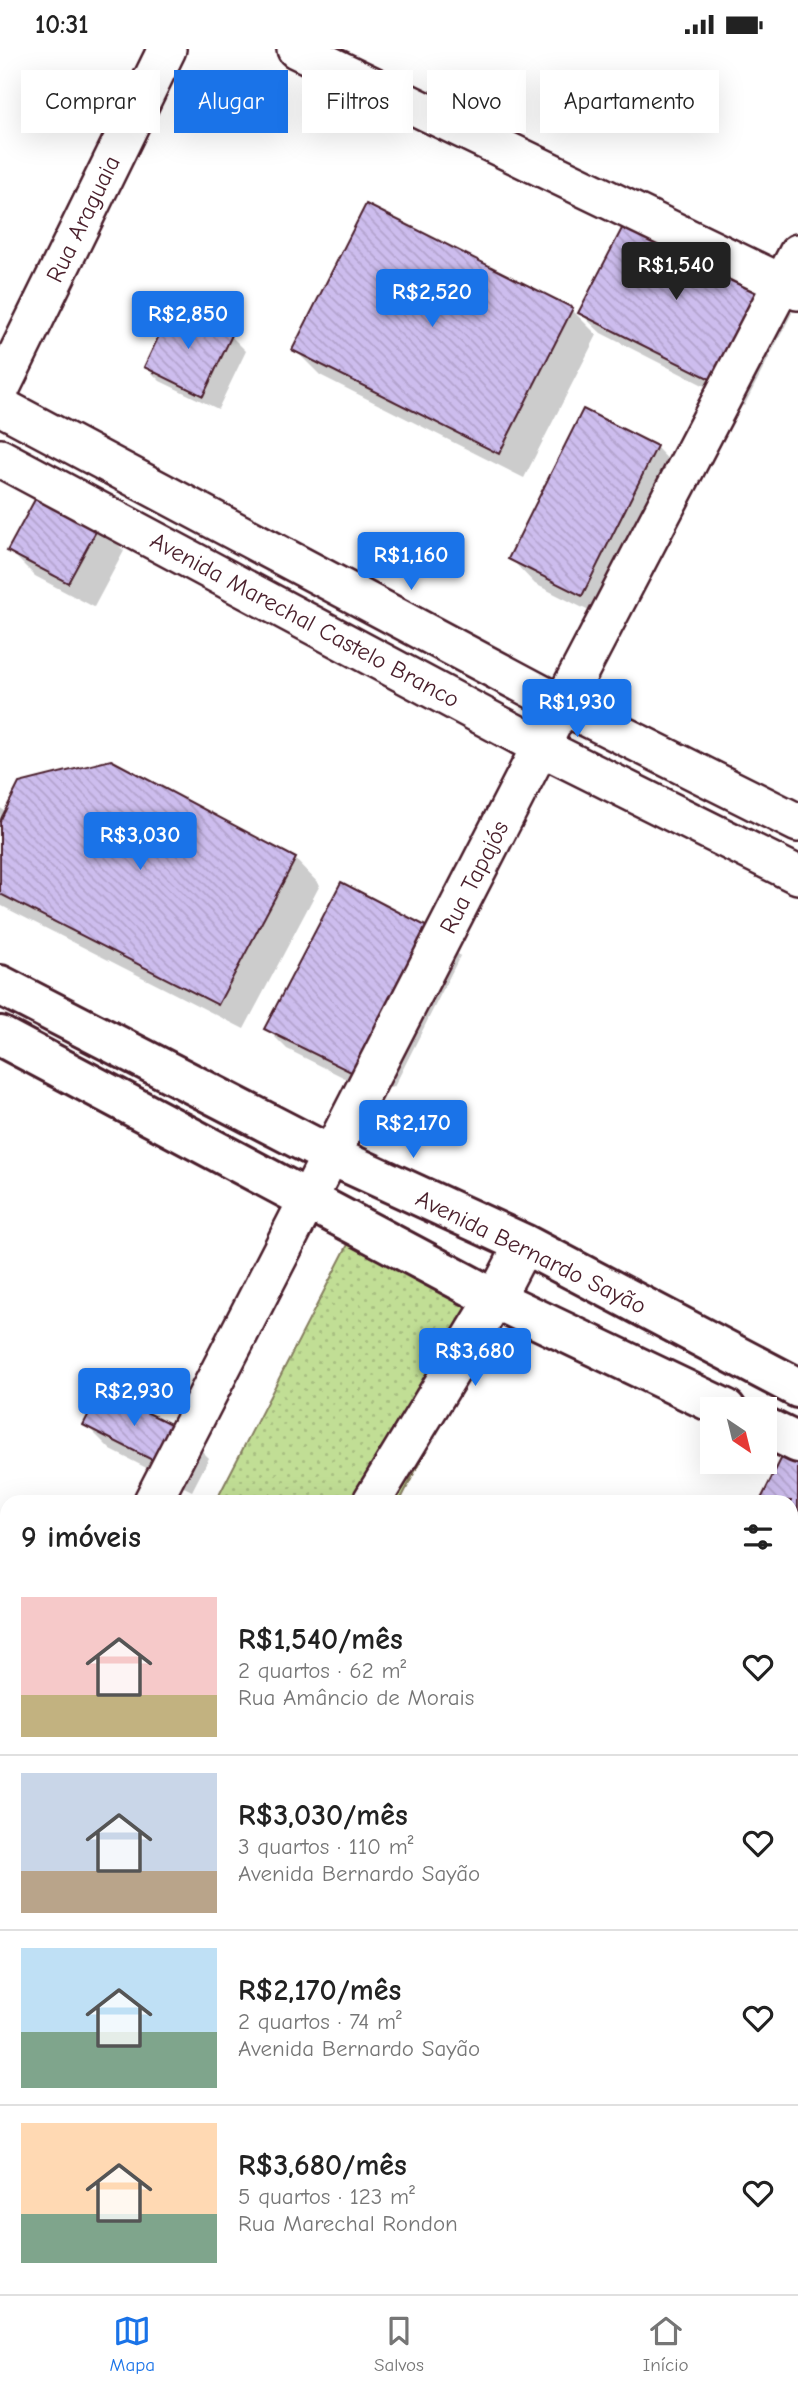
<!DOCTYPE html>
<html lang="pt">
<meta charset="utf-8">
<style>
body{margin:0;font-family:"Comic Neue",sans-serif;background:#f2f2f2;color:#222;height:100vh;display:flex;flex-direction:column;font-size:26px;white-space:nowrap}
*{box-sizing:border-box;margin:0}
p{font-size:23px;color:#767676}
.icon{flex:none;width:38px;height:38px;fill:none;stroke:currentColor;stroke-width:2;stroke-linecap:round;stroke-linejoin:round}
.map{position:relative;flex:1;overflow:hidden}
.drawer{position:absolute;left:0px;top:1446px;width:798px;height:800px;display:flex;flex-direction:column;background:#fff;border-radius:21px 21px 0 0;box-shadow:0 7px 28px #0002}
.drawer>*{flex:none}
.top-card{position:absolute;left:21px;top:21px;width:756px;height:63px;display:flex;gap:14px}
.needle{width:46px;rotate:145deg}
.buttons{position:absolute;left:700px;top:1348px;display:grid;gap:14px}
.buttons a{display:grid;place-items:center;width:77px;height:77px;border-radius:0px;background:#fff;box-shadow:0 7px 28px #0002;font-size:35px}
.price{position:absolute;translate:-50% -60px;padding:0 16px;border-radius:7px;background:#1a73e8;color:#fff;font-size:23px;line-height:46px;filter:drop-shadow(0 2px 4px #0008)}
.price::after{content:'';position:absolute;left:50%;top:42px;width:21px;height:16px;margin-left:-10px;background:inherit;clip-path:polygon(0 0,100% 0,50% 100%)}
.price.current{background:#222;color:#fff}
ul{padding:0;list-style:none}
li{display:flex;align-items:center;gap:21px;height:175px;padding:0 21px}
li+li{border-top:2px solid #e0e0e0}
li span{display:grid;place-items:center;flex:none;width:196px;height:140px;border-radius:0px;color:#555}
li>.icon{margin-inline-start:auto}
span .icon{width:84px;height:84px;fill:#fffc;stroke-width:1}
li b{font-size:30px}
h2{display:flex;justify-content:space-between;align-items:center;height:84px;padding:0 21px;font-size:30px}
.pill{padding:0 24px;border-radius:0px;background:#fff;box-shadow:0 7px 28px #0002;font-size:24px;line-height:63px}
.pill.current{background:#1a73e8;color:#fff}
.status{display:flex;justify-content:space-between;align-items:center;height:49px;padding:0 35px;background:#fff;direction:ltr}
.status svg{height:19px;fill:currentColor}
.dock{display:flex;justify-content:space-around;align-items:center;height:98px;border-top:2px solid #e0e0e0;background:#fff;font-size:19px;color:#767676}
.dock a{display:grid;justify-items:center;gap:4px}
.dock .current{color:#1a73e8}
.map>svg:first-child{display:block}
.park{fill:url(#park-dots);stroke:#867e60;stroke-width:2}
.shadow{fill:#0003}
.building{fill:url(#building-back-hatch);stroke:#4a1f2b;stroke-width:2}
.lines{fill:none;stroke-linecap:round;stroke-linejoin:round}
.street-casing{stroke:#4a1f2b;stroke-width:42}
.secondary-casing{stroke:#4a1f2b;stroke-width:44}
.street{stroke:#fff;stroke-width:37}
.secondary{stroke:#fff;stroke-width:38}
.labels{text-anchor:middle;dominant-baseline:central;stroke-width:6;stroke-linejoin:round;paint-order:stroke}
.street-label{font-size:24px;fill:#4a1f2b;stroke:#fff}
</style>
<div class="status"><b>10:31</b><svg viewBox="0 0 49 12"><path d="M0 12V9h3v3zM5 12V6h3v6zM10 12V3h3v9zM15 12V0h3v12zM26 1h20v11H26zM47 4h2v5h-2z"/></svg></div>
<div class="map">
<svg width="798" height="2245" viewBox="0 0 798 2245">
<defs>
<pattern id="park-dots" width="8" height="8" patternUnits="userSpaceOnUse" patternTransform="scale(1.75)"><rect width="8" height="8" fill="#c1de95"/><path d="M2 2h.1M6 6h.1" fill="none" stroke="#a7be81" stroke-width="1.8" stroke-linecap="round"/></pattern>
<pattern id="building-back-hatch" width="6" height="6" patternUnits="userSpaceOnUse" patternTransform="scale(1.75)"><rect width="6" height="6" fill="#cdbdee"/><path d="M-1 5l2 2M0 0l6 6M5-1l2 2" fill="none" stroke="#b2a2cc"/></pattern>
</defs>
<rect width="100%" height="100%" fill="#fff"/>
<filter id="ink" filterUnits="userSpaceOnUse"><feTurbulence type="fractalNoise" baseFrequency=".0143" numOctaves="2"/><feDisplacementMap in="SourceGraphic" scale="14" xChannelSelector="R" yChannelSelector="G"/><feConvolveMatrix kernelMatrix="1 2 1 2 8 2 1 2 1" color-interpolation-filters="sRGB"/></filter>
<g filter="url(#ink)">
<path class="park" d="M361 1170 506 1244 400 1452H216Z"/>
<path class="shadow" d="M772 243 792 264 744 357 601 284 580 264Z
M571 260 597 286 524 429 320 326 294 300Z
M231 287 246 302 218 360 160 332 146 318Z
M656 398 681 424 607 571 535 535 510 509Z
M99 476 124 502 94 558 35 527 9 501Z
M0 759 7 763 295 810 320 836 244 980 0 856Z
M440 886 460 907 394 1038 373 1043 287 1000 266 979Z
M86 1376 184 1384 209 1409 192 1442 111 1401Z
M791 1395 798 1398V1524L791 1520V1452H762Z
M0 1533 7 1536V1656L0 1653Z"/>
<path class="building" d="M366 155 573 259 499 405 292 301Z
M628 168 773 242 724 337 578 264Z
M173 257 232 286 203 347 144 318Z
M583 360 657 397 582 547 508 510Z
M39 443 100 475 68 534 7 502Z
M111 711 296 809 218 956 0 845V772L19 734Z
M341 833 441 885 374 1017 351 1023 264 980Z
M101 1341 185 1382 166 1418 83 1376Z
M790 1392 798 1396V1515L791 1511V1452H760Z
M0 1531 7 1534V1645L0 1641Z"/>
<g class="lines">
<defs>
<path id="street" d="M296 0 798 242
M0 341 167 0
M0 357 562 656 798 774
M0 409 541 698 798 826
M153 1452 562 656 798 204
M372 1452 495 1250 524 1195
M0 1524 7 1527
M791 1578 798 1565
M0 1737 7 1724
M791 1925 798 1928
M0 2052 7 2055
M0 2146 7 2132
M369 2238 383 2245
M453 2245 456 2238"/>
<path id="secondary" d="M0 936 330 1106 524 1195 798 1339
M0 987 495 1250 726 1360
M765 1378 798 1394"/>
</defs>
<use href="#street" class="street-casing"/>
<use href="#secondary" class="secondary-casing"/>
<use href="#street" class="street"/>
<use href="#secondary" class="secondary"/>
</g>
</g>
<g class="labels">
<g class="street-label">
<text transform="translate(83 170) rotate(-64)">Rua Araguaia</text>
<text transform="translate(305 571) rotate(28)">Avenida Marechal Castelo Branco</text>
<text transform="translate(474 828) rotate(-63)">Rua Tapajós</text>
<text transform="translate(531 1203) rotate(26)">Avenida Bernardo Sayão</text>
</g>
</g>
</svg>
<div class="buttons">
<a><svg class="needle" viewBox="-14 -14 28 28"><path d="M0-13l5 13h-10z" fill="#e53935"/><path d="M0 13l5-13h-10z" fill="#767676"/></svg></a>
</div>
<b class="price current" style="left:676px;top:253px">R$1,540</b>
<b class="price" style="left:432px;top:280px">R$2,520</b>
<b class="price" style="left:188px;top:302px">R$2,850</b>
<b class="price" style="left:411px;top:543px">R$1,160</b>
<b class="price" style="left:577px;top:690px">R$1,930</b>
<b class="price" style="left:140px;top:823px">R$3,030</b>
<b class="price" style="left:413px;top:1111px">R$2,170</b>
<b class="price" style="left:475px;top:1339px">R$3,680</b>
<b class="price" style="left:134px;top:1379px">R$2,930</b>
<div class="top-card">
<a class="pill">Comprar</a>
<a class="pill current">Alugar</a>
<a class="pill">Filtros</a>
<a class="pill">Novo</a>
<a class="pill">Apartamento</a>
</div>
<section class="drawer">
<h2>9 imóveis<svg class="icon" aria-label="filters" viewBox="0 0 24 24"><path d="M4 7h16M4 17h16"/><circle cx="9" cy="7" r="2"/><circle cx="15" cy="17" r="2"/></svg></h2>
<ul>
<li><span style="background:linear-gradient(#f6c9c9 70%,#c2b280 0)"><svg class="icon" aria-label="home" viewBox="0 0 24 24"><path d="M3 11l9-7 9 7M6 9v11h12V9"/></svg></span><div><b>R$1,540/mês</b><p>2 quartos · 62 m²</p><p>Rua Amâncio de Morais</p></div><svg class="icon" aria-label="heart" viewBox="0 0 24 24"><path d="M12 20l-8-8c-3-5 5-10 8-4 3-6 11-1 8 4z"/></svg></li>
<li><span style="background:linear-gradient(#c9d6e8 70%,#b9a48a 0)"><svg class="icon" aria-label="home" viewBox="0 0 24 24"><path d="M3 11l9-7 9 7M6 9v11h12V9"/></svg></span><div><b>R$3,030/mês</b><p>3 quartos · 110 m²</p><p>Avenida Bernardo Sayão</p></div><svg class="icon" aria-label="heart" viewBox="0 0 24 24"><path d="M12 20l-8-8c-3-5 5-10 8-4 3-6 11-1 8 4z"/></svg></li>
<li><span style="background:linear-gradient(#bfe0f5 60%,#7fa58c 0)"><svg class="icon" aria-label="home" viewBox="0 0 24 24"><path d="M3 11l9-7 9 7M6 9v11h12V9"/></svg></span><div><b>R$2,170/mês</b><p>2 quartos · 74 m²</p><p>Avenida Bernardo Sayão</p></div><svg class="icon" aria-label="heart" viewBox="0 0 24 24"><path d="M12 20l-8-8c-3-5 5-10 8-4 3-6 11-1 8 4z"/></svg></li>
<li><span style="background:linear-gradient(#ffd9b3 65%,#7fa58c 0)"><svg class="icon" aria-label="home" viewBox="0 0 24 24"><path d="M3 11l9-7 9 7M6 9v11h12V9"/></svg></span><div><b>R$3,680/mês</b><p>5 quartos · 123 m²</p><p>Rua Marechal Rondon</p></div><svg class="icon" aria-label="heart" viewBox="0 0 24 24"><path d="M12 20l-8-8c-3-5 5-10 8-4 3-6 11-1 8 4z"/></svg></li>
</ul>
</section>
</div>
<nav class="dock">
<a class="current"><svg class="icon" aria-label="map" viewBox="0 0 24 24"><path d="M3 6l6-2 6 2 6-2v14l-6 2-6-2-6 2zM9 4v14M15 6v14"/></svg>Mapa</a>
<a><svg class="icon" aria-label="saved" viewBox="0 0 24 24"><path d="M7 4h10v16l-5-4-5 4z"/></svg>Salvos</a>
<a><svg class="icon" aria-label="home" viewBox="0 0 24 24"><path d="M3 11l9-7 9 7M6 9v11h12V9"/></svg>Início</a>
</nav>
